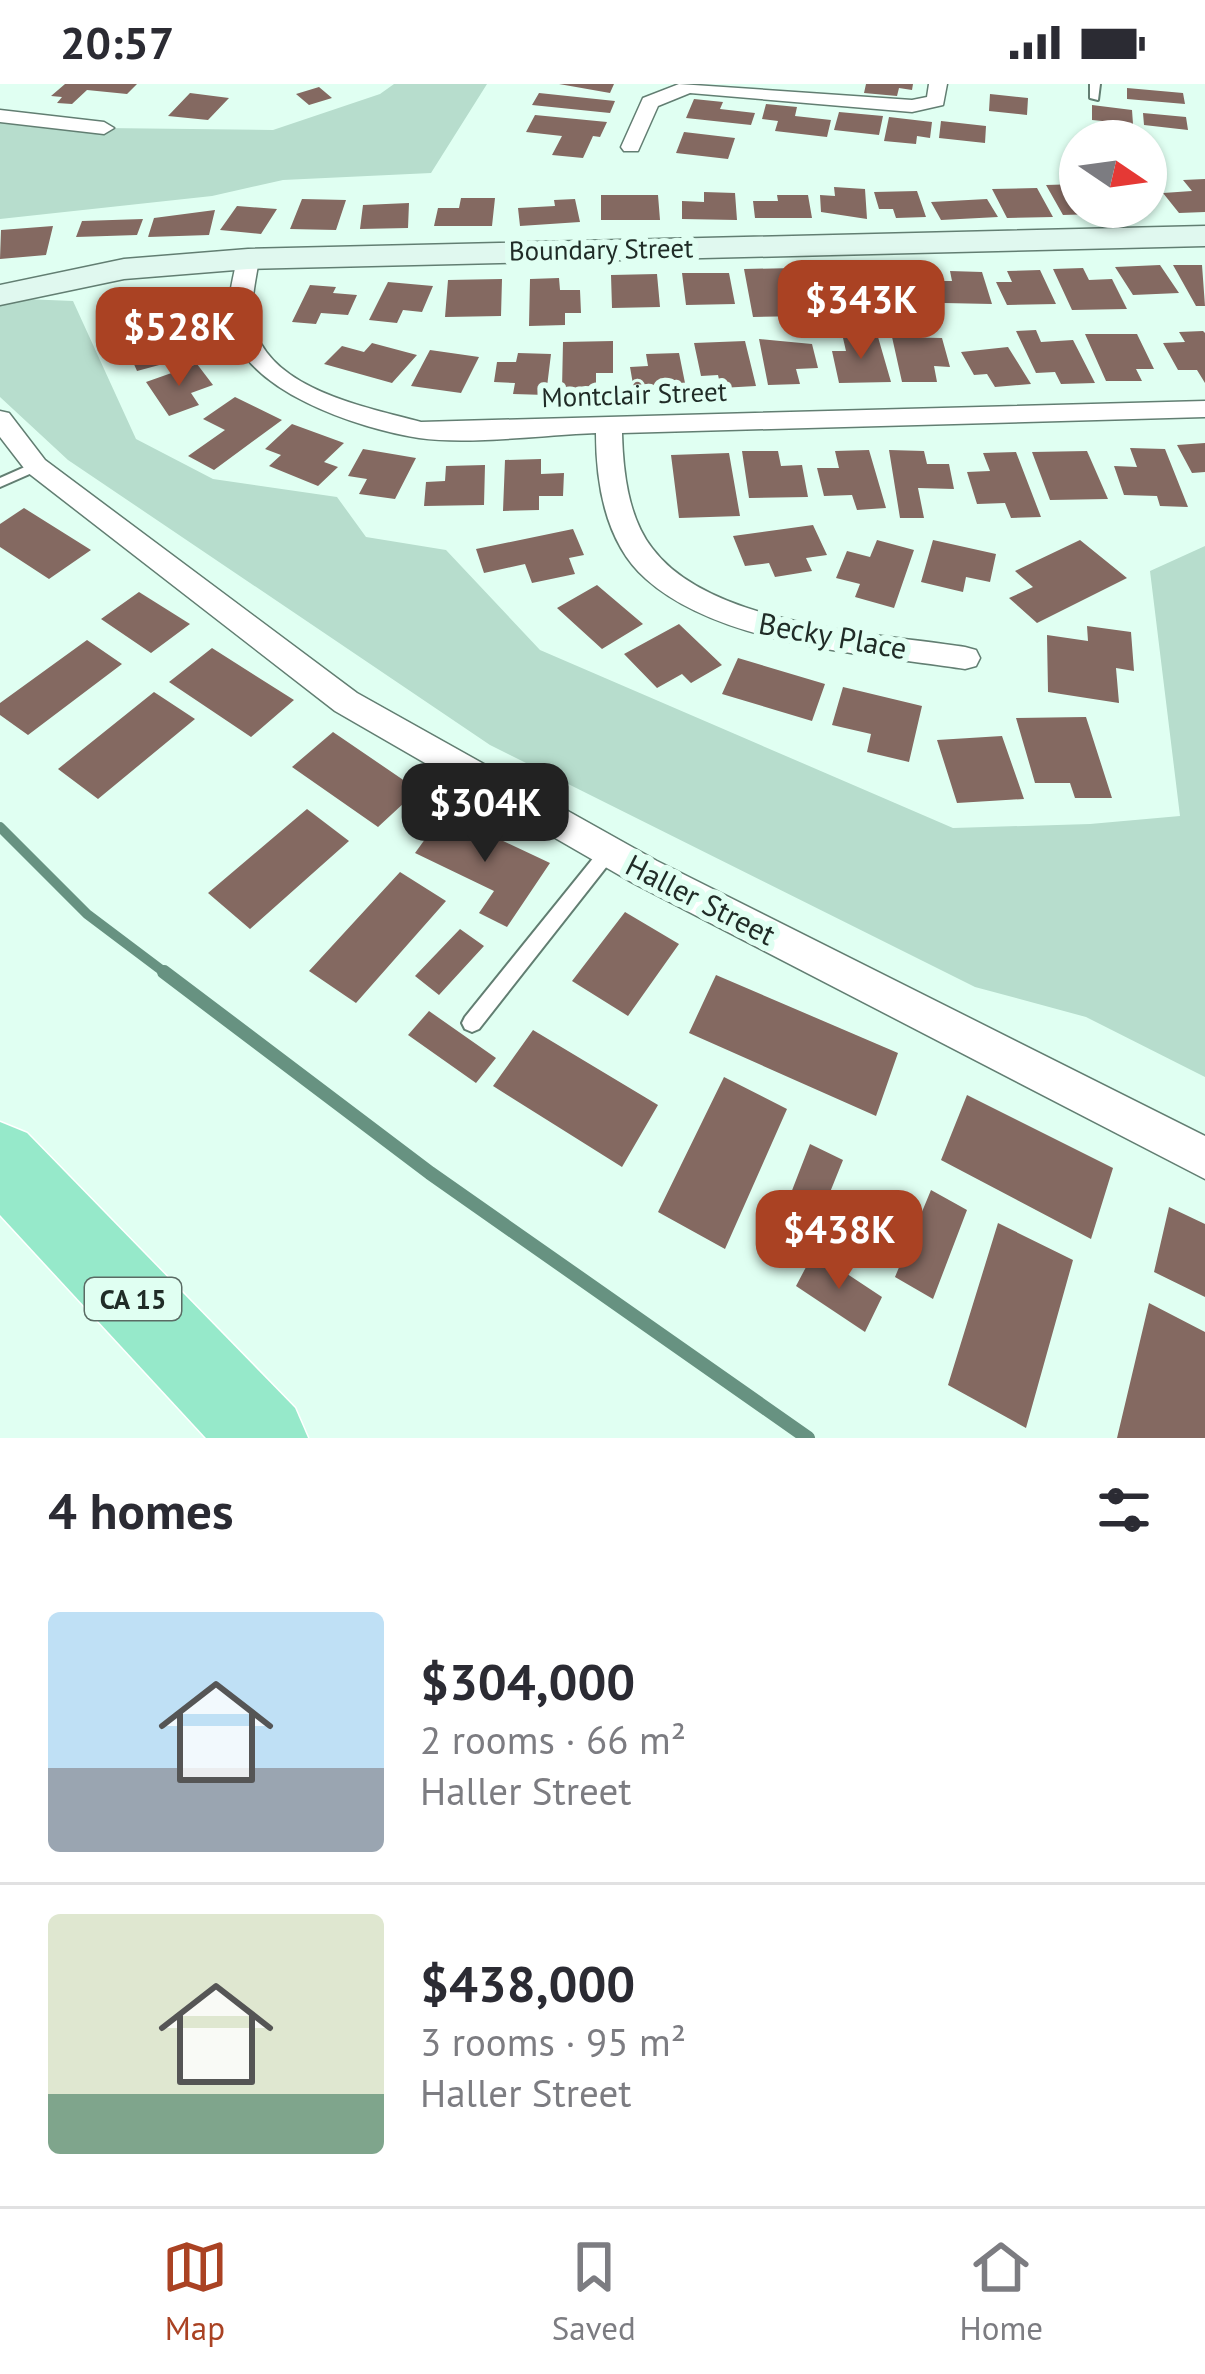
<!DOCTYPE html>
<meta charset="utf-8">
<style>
body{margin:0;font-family:"PT Sans",sans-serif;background:#f2f2f3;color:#2b2b33;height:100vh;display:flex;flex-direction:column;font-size:45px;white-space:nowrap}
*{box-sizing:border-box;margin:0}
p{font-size:39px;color:#7c7c81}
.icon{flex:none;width:66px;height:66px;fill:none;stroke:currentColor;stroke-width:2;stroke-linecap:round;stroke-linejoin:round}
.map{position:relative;height:1354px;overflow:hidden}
.details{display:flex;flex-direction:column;background:#fff;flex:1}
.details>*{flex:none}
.needle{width:78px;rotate:103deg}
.buttons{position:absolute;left:1059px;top:36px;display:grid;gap:24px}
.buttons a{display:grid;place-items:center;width:108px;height:108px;border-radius:50%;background:#fff;box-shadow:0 3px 9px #0004;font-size:60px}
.price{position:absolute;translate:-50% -102px;padding:0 27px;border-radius:24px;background:#aa4223;color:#fff;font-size:39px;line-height:78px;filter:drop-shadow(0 3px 6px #0008)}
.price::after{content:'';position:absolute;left:50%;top:72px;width:36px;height:27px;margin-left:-18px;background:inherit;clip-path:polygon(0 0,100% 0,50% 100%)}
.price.on{background:#222;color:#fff}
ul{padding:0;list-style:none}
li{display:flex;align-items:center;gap:36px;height:300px;padding:0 48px}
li+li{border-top:3px solid #e1e1e2}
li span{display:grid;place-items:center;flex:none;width:336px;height:240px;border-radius:12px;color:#555}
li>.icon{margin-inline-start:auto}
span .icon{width:144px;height:144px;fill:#fffc;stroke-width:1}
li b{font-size:51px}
h2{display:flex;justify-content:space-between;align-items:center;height:144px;padding:0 48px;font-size:51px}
.status{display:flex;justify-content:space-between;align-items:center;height:84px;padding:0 60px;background:#fff;direction:ltr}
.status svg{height:33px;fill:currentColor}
.dock{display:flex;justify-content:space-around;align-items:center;height:168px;border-top:3px solid #e1e1e2;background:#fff;font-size:33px;color:#7c7c81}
.dock a{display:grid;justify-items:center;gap:6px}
.dock .on{color:#aa4223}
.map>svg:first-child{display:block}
.green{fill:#b7ddcd}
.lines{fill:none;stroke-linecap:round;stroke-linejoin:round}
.stream-far1{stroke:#679281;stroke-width:10}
.stream{stroke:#679281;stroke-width:14}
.building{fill:#846961}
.lane-casing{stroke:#627e72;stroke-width:4}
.street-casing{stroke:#627e72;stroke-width:3}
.secondary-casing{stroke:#627e72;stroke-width:3}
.highway-casing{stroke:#fff;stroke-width:3}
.lane{fill:#fff;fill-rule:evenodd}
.street{fill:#fff;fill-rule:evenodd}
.secondary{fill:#e0f8ef;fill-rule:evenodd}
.highway{fill:#96e9ca;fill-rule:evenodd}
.labels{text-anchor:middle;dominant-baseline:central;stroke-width:12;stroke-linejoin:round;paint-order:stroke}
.far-street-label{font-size:27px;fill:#202c27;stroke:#e0fff2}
.shield{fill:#e0fff2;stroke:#5a6b64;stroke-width:3}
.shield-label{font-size:27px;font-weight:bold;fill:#202c27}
.street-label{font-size:30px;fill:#202c27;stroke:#e0fff2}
</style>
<div class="status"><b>20:57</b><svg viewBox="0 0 49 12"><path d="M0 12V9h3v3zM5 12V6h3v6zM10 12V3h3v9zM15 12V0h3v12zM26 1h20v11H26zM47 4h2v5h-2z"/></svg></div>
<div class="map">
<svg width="1205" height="1354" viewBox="0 0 1205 1354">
<rect width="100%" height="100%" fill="#e0fff2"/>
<path class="green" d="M394 0H487L431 89 283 96 212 112 0 135V32L104 44 273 46 380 10Z
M0 214 73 217 136 355 213 395 337 413 366 453 446 466 540 566 953 744 1090 740 1180 732 1150 487 1205 462V993L1086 933 975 903 490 661 68 376 0 313Z"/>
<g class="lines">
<path class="stream-far1" d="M0 743 87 830 168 891"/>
<path class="stream" d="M164 888 430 1089 808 1354"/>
</g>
<path class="building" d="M65 0H137L127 10 87 6 72 20 57 19 62 13 51 12Z
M559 0H614L610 9Z
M866 0H913L912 6 899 4 897 12 864 9Z
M319 3 332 14 309 21 296 10Z
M1127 4 1183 9 1185 20 1127 15Z
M190 9 229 14 208 36 168 32Z
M539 9 615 17 610 29 532 21Z
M990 10 1028 14 1027 31 989 27Z
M694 15 723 18 720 25 755 29 751 41 686 34Z
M766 20 797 23 795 32 831 36 827 53 775 47 778 37 762 35Z
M1092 21 1132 26 1133 40 1092 36Z
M839 28 883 32 879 51 834 46Z
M1143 29 1186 33 1188 46 1144 41Z
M535 31 607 38 600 53 593 52 583 74 552 71 562 52 526 48Z
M889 33 932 38 930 54 917 52 916 60 884 57Z
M941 37 986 42 985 59 939 54Z
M684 48 735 54 728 75 676 69Z
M1205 95V128L1179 129 1163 109 1192 107 1183 96Z
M1080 100V123H1091L1095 130 1063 131 1046 101Z
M834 103 865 105 867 135 821 128 820 111 835 112Z
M1037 104 1053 133 1007 134 992 105Z
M917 107 926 133 896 134 893 125H879L874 108Z
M704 108 735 109 737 136 682 135V117L704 118Z
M601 111H658L660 136H601Z
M777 111H808L812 134H755L753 117H778Z
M461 114H495L492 142H434L438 124H459Z
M302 115 346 116 336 146 290 145Z
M575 115 580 138 520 142 518 124 555 122 554 116Z
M987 115 998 133 941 136 931 118Z
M409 119 408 144 360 145 363 121Z
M237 122 277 125 261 150 220 146Z
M215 126 209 151 148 153 154 134Z
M143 135 137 151 76 153 82 137Z
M53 142 46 171 0 175 1 146Z
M1160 181 1179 209 1133 211 1115 183Z
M1173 181H1202L1205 222H1196Z
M795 184 806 232 753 233 744 185Z
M1083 184 1089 196 1112 195 1127 225 1072 226 1053 185Z
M807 186H858L868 226H815Z
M1040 186 1056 220 1007 221 996 198H1012L1007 187Z
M950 187 982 188 992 220 944 219 937 197H952Z
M916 188 933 224 882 227 866 191Z
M682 189H729L735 220 686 221Z
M657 190 660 223 612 224 611 191Z
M559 194 560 206H580L581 229H565V241L529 242 530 195Z
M502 195 501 232 445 233 448 196Z
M388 198 433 202 422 228 403 226 397 239 369 236Z
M310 201 336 203 333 209 357 211 348 231 321 229 316 240 292 238Z
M183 206 193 233 133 247 124 219Z
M1036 246 1041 258 1073 256 1095 299 1061 300 1055 288 1036 289 1016 247Z
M1203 247 1205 249V299L1197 286H1178L1163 259 1185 258 1179 248Z
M164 250 169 260 193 254 200 270 137 287 125 260Z
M1085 250H1137L1154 285H1136L1142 297H1106Z
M878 253 891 298 839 299 832 267H846L843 254Z
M892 253 942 254 950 283 934 282 937 298H902Z
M759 255 812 260 818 284 796 285 800 300 768 301Z
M613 257V289H596V305H562L563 258Z
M745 257 756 302 721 304 718 291 701 292 694 259Z
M372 259 417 271 392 299 324 280 342 262 364 268Z
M1008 263 1031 300 995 303 987 290 974 291 961 268Z
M430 266 479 273 461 309 411 302Z
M518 269 551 270 546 311 513 310 515 299 494 298 497 278H516Z
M679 269 686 304 634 306 630 283 648 282 646 270Z
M197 280 213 301 191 309 199 321 169 332 146 298Z
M235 313 282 336 214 386 188 372 225 346 203 335Z
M292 340 344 359 324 378 338 383 318 402 269 382 281 371 265 365Z
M1205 359V388L1192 389 1177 361Z
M1130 364 1165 365 1188 423 1160 422 1157 412 1124 411 1114 382 1137 383Z
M363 365 416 374 395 415 359 410 367 395 348 392Z
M869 366 886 424 857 426 852 411 824 412 817 384H839L835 367Z
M889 366 924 367 927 380H949L954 405 918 404 924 434H900Z
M742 367H778L781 382 802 381 808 413 749 414Z
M1087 367 1108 415 1050 416 1032 368Z
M1016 368 1041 433 1011 434 1005 419 977 420 967 388 990 387 983 369Z
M729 369 740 432 679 434 671 371Z
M541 375V390L564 389 563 412H539V426L503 427 505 376Z
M485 381 484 421 424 422 426 398 445 397 446 382Z
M24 424 91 466 49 495 0 463V440Z
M813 441 827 471 806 474 812 487 775 493 769 479 745 482 733 452Z
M573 445 584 471 569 474 575 490 532 499 525 480 484 489 476 465Z
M877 456 914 466 894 524 855 513 860 500 836 494 847 467 870 473Z
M933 456 996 470 990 498 966 493 963 508 921 498Z
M1080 456 1127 494 1037 539 1009 514 1033 503 1015 487Z
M597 501 643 540 602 565 557 524Z
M139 508 190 540 151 569 101 535Z
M679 540 722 581 691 599 682 590 657 604 624 570Z
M1087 542 1131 548 1134 587 1116 584 1119 619 1048 608 1047 551 1088 557Z
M87 556 122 580 28 651 0 631V619Z
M212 564 294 616 251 653 169 598Z
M738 574 825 600 812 637 722 610Z
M843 603 922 622 909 678 867 668 871 650 832 641Z
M154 608 195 635 98 715 58 685Z
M1086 633 1112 714H1075L1070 699H1035L1016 634Z
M333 648 418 706 378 743 292 683Z
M1002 652 1024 715 957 719 937 656Z
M307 725 349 757 250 845 208 809Z
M444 729 550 779 507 843 479 829 494 807 415 769Z
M400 788 446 817 356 919 309 887Z
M625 828 679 860 628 932 572 897Z
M460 845 484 862 439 911 415 892Z
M716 891 898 969 876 1032 689 949Z
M429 927 496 974 476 999 408 951Z
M533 946 658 1021 622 1083 493 1002Z
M724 993 787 1025 725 1165 658 1128Z
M967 1011 1113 1084 1091 1155 941 1076Z
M810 1060 843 1076 816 1143 784 1127Z
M931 1106 967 1126 933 1215 895 1193Z
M1169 1123 1205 1140V1213L1154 1188Z
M998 1139 1073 1176 1026 1344 948 1301Z
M814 1168 882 1213 865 1248 796 1202Z
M1149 1219 1205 1248V1354H1117Z"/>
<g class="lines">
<defs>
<path id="lane" d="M1090 0H1100L1098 16 1090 14Z
M36 378 41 379V385L0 403V394Z
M609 760 615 762 618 767 615 772 479 945 472 948 465 945 462 939 465 933 603 762Z"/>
<path id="street" d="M679 0 912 16 927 13 929 0H947L943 21 912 28 690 9 658 22 638 67H624L621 63 643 14Z
M0 26 104 38 114 44 104 50 0 38Z
M248 168 259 175C256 196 249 221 254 242 270 306 367 323 421 338L1205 317V333L622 349C623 387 628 433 652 464 710 542 876 549 965 563L976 566 980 574 976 582 965 585C869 570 721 562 646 495 606 460 596 400 596 349 544 351 469 361 419 354 360 345 242 307 230 240 226 219 233 195 237 175Z
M0 327 9 329 45 376 357 609 657 777 1205 1052V1095L633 799 335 627 27 388 0 353Z"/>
<path id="secondary" d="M1205 142V162L248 185 124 195 0 221V201L124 175 248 165Z"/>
<path id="highway" d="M0 1038 27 1049 295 1324 308 1354H206L0 1131Z"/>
</defs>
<use href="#lane" class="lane-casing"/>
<use href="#street" class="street-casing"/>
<use href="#secondary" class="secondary-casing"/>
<use href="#highway" class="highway-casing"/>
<use href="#lane" class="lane"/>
<use href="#street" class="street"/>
<use href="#secondary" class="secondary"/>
<use href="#highway" class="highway"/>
</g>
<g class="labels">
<g class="far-street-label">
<text transform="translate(601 165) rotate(-1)">Boundary Street</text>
<text transform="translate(634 310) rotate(-2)">Montclair Street</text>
</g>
<rect class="shield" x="85" y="1194" width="96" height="42" rx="9"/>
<g class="shield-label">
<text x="133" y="1215">CA 15</text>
</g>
<g class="street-label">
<text transform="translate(833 551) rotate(10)">Becky Place</text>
<text transform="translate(701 815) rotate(27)">Haller Street</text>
</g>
</g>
</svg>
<div class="buttons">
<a><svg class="needle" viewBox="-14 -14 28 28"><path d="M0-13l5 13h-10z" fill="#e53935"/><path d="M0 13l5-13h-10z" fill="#7c7c81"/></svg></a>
</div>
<b class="price" style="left:861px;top:278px">$343K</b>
<b class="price" style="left:179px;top:305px">$528K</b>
<b class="price on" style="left:485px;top:781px">$304K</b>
<b class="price" style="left:839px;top:1208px">$438K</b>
</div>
<section class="details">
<h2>4 homes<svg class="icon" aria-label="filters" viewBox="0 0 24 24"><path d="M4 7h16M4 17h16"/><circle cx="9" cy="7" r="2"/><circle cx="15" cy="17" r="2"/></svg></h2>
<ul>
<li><span style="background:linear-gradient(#bfe0f5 65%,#9aa5b1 0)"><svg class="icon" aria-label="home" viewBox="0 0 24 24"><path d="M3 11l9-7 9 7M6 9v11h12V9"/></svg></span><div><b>$304,000</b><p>2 rooms · 66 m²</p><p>Haller Street</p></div></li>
<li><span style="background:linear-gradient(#dfe7d0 75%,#7fa58c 0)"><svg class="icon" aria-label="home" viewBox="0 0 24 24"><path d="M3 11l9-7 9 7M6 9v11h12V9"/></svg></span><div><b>$438,000</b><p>3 rooms · 95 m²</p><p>Haller Street</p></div></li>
</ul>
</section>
<nav class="dock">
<a class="on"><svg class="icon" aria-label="map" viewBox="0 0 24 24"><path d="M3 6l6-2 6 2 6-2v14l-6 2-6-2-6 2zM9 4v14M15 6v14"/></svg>Map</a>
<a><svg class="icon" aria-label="saved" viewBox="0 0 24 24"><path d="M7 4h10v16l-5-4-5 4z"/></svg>Saved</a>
<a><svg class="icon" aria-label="home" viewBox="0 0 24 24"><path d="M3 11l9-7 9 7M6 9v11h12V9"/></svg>Home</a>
</nav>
